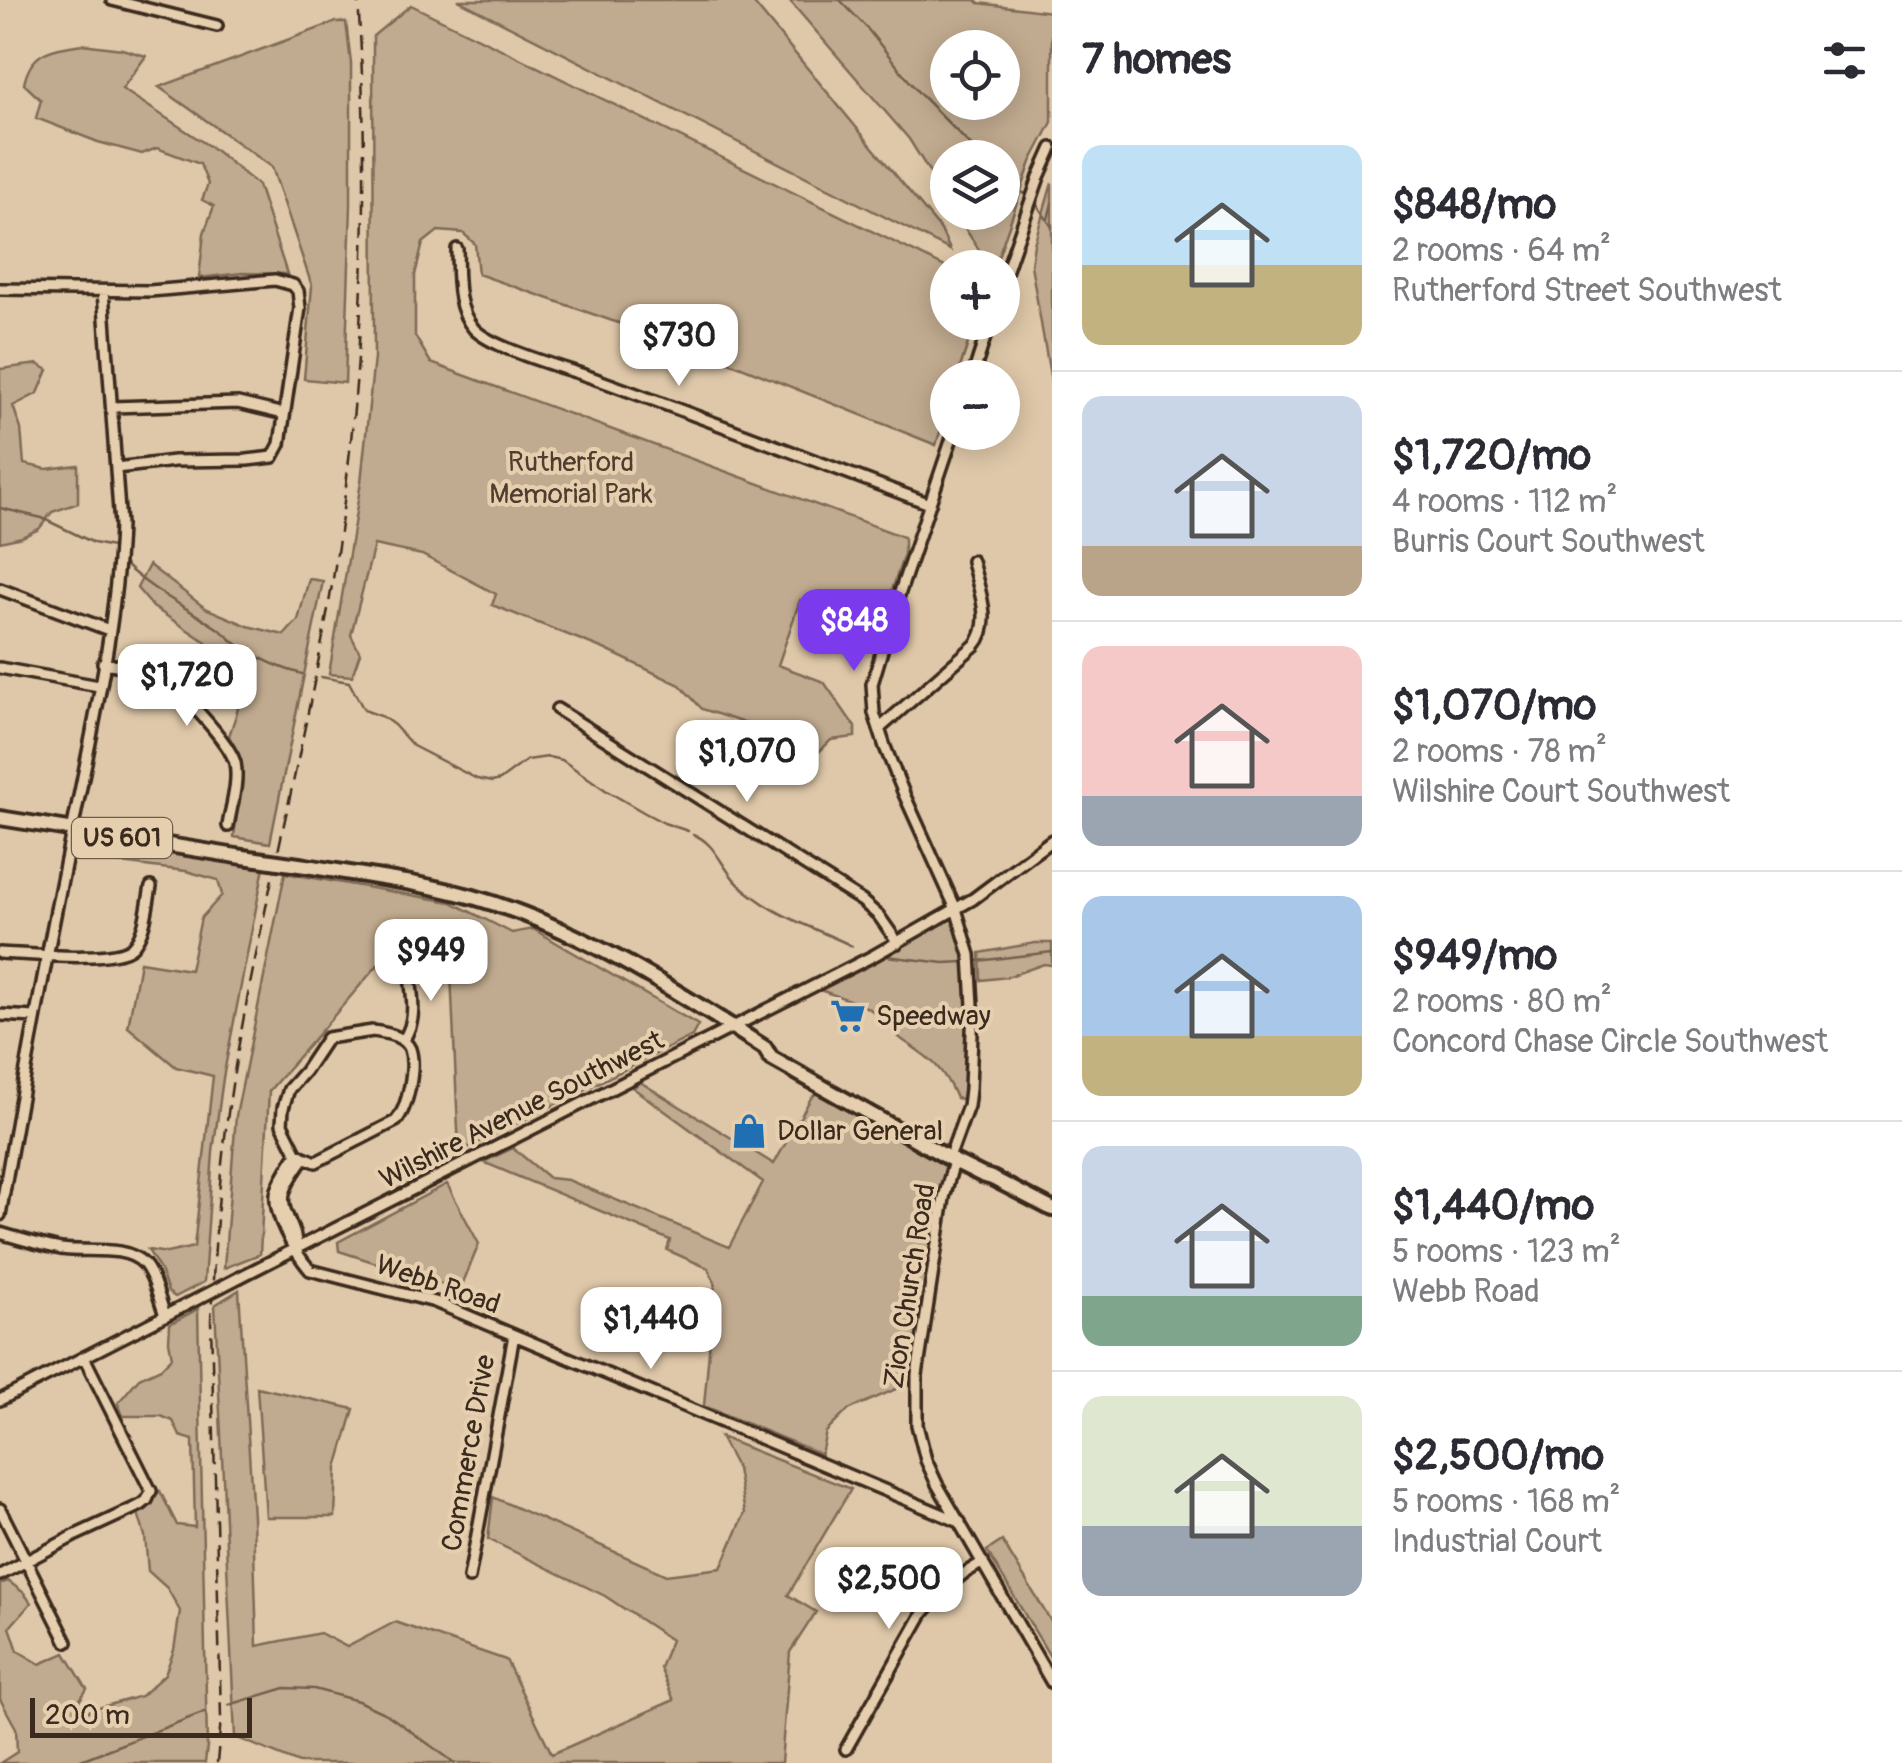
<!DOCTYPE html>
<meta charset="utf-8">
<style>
body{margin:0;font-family:Pangolin,sans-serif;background:#f7f7f7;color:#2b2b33;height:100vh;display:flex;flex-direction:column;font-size:38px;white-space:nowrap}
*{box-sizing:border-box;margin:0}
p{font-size:32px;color:#7c7c81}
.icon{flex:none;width:55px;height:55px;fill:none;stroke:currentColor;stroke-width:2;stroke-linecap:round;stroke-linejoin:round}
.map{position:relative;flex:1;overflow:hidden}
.sheet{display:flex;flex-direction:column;background:#fff;width:850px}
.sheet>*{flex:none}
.buttons{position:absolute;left:930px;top:30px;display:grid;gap:20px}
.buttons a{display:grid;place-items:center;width:90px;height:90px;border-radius:50%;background:#fff;box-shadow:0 5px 25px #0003;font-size:50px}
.scale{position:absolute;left:30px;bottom:25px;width:222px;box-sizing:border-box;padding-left:10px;border:5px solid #3b2a1e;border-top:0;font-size:28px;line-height:35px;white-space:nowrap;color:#3b2a1e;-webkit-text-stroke:8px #e6cfaf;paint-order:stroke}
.price{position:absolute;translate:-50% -85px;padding:0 22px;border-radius:20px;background:#fff;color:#222;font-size:32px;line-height:65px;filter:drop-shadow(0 2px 5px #0008)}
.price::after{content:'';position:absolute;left:50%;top:60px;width:30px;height:22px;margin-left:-15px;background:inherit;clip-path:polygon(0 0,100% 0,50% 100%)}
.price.current{background:#7c3aed;color:#fff}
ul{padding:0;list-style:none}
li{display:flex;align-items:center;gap:30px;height:250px;padding:0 30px}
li+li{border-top:2px solid #e1e1e2}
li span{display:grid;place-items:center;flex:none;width:280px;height:200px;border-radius:20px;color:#555}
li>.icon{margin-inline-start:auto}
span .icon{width:120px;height:120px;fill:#fffc;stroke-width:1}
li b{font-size:42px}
h2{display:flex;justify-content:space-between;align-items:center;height:120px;padding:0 30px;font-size:42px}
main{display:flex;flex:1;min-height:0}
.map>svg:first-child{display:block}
.green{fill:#c1ab90;stroke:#7e6a57;stroke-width:2.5;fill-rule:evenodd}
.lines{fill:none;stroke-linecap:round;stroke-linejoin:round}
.stream{stroke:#73604d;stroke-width:2.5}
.minor-casing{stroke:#3b2a1e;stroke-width:16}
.highway-casing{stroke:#3b2a1e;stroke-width:20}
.minor{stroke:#e6cfaf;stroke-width:9}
.highway{stroke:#e6cfaf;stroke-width:12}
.rail{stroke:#3b2a1e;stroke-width:2.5;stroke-dasharray:15 8;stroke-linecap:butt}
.minor-bridge-casing{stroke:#3b2a1e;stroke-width:16;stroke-linecap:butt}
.highway-bridge-casing{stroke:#3b2a1e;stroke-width:20;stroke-linecap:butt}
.minor-bridge{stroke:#e6cfaf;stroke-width:9}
.highway-bridge{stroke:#e6cfaf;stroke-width:12}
.labels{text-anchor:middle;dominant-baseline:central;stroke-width:8;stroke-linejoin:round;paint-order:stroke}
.shield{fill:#e6cfaf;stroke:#6e5c4a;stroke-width:2.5}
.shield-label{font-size:25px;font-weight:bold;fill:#3b2a1e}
.park-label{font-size:28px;fill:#4f3d2f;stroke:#e6cfaf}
.poi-label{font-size:28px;fill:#3b2a1e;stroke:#e6cfaf;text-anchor:start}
.street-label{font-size:28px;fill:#3b2a1e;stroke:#e6cfaf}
</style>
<main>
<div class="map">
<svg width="1052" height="1763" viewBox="0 0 1052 1763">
<rect width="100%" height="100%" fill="#dfc8a9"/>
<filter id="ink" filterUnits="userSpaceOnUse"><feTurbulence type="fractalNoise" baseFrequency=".01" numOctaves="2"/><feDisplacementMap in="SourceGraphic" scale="20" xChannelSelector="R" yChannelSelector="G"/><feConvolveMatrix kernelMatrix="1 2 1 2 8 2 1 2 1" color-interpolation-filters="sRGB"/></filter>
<g filter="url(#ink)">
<path class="green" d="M458 0H751L941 230 950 250Z
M789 0H976L979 3 1052 12V122L1031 162 998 257 981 253 955 213 1002 212V158H948L947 200 909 139ZM948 48H1002V102H948Z
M411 5 947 268 948 322 970 323 972 331 957 377 948 378 947 409 936 445 724 360 478 274 475 244 463 233 438 231 423 243 415 275V336L431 363 904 537V554L880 627 800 600 778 665 824 682 855 727V737L831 740 819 752 813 754 798 741 702 709 680 685 604 649 492 605 496 594 422 555 374 545 351 635 360 653 352 676 329 674 361 482 374 358 373 36Z
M336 22H346L351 63V205L345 383 304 379 312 286 272 167 159 87Z
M82 44 122 49 146 56 122 89 215 150 258 185 287 274 242 273 199 278 204 233 214 206 202 200 208 184 200 164 157 148 142 154 98 142 36 118 41 100 24 84C31 50 52 49 82 44Z
M1052 183V387L1031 265 1034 244Z
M38 364 48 370 38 393 13 406 21 429 24 464 47 469 78 465V503L52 512 39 529 22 537 0 542V369Z
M149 565 205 608 248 626 284 635 298 620 309 579 323 581 270 843 234 837 238 806 239 754 229 736 238 709 227 694 217 700 197 702 189 677 196 673 207 661 206 642 153 607 137 588Z
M109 843 264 867 223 1078 213 1152 204 1282 175 1297 168 1292 160 1270 148 1250 167 1253 194 1247 213 1076 176 1067 128 1027 140 962 190 970 201 918 222 895 218 880 186 871 103 861Z
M285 873 451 902 512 933 533 929 698 1025 692 1036 459 1152 449 928 408 930 269 1091 260 1254 224 1268 236 1116Z
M953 918C977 974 966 1039 963 1099L956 1098C943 1067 931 1059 904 1041 893 1034 887 1020 876 1013 857 1000 838 997 817 989Z
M1035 943H1052V965L1044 964 1007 977 981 980 980 953Z
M640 1082 774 1164 811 1098 819 1091 949 1164 944 1174 910 1383 848 1410 826 1432 821 1454 704 1406 715 1283 708 1268 667 1250 670 1240 483 1162 513 1148 549 1178 568 1180 729 1247 763 1182 633 1088Z
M447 1184 479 1244 460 1290 339 1251 338 1242Z
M239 1290 253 1517 257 1646 320 1633 347 1647 395 1622 506 1660 552 1754 674 1700 660 1668 671 1640 605 1596 488 1539 493 1497 666 1575 721 1568 745 1513 737 1469 720 1437 851 1489 788 1595 816 1612 790 1652 781 1763H299L235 1737 215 1305Z
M198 1309 207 1746 205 1763H0L17 1752 16 1728 0 1699V1584L8 1581 24 1593 31 1603 10 1627 18 1651 40 1664 65 1653 87 1689 74 1709 77 1714 141 1696 165 1674 174 1650 180 1611 167 1588 148 1571 145 1536 137 1510 160 1491 177 1525 195 1527 193 1440 180 1436 173 1421 161 1416H123L118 1403 139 1378 161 1368 172 1357 169 1341 170 1324Z
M257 1387 354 1409 337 1468 335 1517H266Z
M1002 1541 1052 1623V1660L987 1551Z"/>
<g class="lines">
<path class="stream" d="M840 0 866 27 918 92 983 158
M1002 177 1015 189 1030 196
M1035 202 1052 227
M1048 219 1052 203
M0 508 42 518 94 543 112 547
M124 564C152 591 188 608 220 630 226 634 232 641 238 645 258 658 279 668 302 674
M321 677 349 682 364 710 383 717 394 725 413 746 477 779 492 782 500 780 527 760 548 757 562 760 607 791 645 813 664 823 688 831
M693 834C712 842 718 858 730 874 735 882 745 890 753 896 783 919 820 930 852 946
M886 956 944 963 964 962
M978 961 1052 952
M229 1705 285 1688 314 1689 358 1701 388 1715 455 1763
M73 1763 205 1712"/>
<defs>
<path id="minor" d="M112 0 217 26
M457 249C458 275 455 308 474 329 493 349 565 368 593 378 706 419 818 462 930 504
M1002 284 1039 177 1052 148
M0 289 150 291 275 280 293 285 298 291 300 308 280 444 273 457 247 460 174 461 116 468
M972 378 990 322
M112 407 238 403 284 414
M0 589 109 630
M103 663C120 666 140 668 157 676 176 684 230 743 235 763 239 782 231 807 228 826
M0 668 99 686
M557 709 862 901 879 916 898 943
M879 729 975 645C994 622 978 588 972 561
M0 953C27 954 115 963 132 947 146 933 147 905 151 887
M0 1015 35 1017
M373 1031C385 1033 404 1035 410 1049 416 1067 408 1107 396 1121L316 1162 297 1154 282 1124 283 1108 289 1089 305 1071 327 1038Z
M403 1040C421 1018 409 980 407 953
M952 1150 968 1106 970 1089 973 1005 970 955 956 909 904 794 885 747 874 713 872 684 895 607 954 432
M297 1154C290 1165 281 1177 277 1190 270 1211 296 1254 310 1270L435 1302 960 1522
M954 1161 944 1198 917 1375V1425L926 1460 937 1484 1052 1683
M0 1215C22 1090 44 965 70 841 90 740 117 627 120 525L103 291
M0 1233C20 1239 40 1245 61 1249 86 1253 126 1244 144 1264 155 1277 159 1300 165 1315
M296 1249C298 1227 280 1214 284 1194 287 1181 297 1169 304 1158
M240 1277 873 956 973 899 1052 840
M0 1400 186 1305
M0 1509 67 1642
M0 1575 76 1535 141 1505 147 1500 151 1491 84 1357
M469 1578 514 1335
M846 1749 923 1613 943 1590 963 1574 983 1562"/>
<path id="highway" d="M0 818 243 857
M306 866C362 875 419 882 473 897 578 927 674 989 765 1048L771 1058 954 1161 982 1175 992 1178 1052 1209"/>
</defs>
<use href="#minor" class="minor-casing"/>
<use href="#highway" class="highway-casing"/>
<use href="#minor" class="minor"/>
<use href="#highway" class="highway"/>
<path class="rail" d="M217 1763 221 1718 211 1320C215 1229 222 1138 238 1049 263 907 299 767 325 626 362 420 372 208 358 0"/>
<defs>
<path id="minor-bridge" d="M186 1305 240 1277"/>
<path id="highway-bridge" d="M243 857 306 866"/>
</defs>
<use href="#minor-bridge" class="minor-bridge-casing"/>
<use href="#highway-bridge" class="highway-bridge-casing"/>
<use href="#minor-bridge" class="minor-bridge"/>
<use href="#highway-bridge" class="highway-bridge"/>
</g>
</g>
<defs>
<symbol id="supermarket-bare" viewBox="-9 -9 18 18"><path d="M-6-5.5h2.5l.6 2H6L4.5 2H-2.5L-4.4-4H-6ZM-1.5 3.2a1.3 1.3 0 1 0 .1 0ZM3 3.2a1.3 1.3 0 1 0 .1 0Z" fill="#1f6fb2" stroke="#e6cfaf" stroke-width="2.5" paint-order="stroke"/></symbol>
<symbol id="shop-bare" viewBox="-9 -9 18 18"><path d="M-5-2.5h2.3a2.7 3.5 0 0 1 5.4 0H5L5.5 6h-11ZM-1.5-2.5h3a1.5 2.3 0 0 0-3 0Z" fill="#1f6fb2" stroke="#e6cfaf" stroke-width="2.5" paint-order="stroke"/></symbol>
</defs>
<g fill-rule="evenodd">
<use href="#supermarket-bare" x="823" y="991" width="50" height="50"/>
<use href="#shop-bare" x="724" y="1106" width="50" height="50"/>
</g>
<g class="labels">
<rect class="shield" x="72" y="818" width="100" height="40" rx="8"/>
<g class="shield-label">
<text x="122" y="838">US 601</text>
</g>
<g class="park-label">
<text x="571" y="462">Rutherford<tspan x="571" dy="32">Memorial Park</tspan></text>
</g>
<g class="poi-label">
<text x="876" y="1016">Speedway</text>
<text x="777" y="1131">Dollar General</text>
</g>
<g class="street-label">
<text transform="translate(522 1110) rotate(-27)">Wilshire Avenue Southwest</text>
<text transform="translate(438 1285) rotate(19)">Webb Road</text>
<text transform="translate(910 1286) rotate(-81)">Zion Church Road</text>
<text transform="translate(469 1453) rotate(-80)">Commerce Drive</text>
</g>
</g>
</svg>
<div class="buttons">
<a><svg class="icon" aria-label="locate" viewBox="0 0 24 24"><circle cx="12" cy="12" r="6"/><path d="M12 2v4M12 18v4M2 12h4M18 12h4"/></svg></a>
<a><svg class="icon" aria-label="layers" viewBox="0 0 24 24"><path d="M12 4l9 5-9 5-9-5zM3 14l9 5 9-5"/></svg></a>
<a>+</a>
<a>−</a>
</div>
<div class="scale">200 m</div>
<b class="price" style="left:679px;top:389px">$730</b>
<b class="price current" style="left:854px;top:674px">$848</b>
<b class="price" style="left:187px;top:729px">$1,720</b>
<b class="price" style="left:747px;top:805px">$1,070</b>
<b class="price" style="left:431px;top:1004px">$949</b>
<b class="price" style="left:651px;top:1372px">$1,440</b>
<b class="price" style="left:889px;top:1632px">$2,500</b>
</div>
<section class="sheet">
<h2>7 homes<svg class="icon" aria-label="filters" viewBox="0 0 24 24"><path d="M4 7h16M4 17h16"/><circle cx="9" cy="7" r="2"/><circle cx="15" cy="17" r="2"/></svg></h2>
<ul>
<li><span style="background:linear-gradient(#bfe0f5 60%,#c2b280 0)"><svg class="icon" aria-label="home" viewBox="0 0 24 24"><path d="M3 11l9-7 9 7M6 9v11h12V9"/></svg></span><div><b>$848/mo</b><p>2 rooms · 64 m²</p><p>Rutherford Street Southwest</p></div></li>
<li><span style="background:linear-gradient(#c9d6e8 75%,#b9a48a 0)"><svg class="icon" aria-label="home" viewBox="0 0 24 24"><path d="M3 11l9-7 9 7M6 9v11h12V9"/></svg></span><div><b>$1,720/mo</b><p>4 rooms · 112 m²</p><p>Burris Court Southwest</p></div></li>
<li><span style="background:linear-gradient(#f6c9c9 75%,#9aa5b1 0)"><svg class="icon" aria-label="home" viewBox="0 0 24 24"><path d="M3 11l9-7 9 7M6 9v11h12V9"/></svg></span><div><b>$1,070/mo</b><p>2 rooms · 78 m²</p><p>Wilshire Court Southwest</p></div></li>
<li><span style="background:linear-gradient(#a9c7e8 70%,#c2b280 0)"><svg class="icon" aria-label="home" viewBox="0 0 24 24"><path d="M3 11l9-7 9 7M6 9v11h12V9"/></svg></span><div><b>$949/mo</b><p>2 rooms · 80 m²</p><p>Concord Chase Circle Southwest</p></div></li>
<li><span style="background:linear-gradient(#c9d6e8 75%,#7fa58c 0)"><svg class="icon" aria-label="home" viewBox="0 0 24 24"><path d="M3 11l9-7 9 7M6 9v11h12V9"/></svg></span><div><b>$1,440/mo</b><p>5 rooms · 123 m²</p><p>Webb Road</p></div></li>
<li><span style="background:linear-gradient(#dfe7d0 65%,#9aa5b1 0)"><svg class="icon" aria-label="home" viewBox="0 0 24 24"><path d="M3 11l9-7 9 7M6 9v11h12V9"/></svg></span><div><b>$2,500/mo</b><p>5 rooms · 168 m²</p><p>Industrial Court</p></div></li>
</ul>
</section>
</main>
